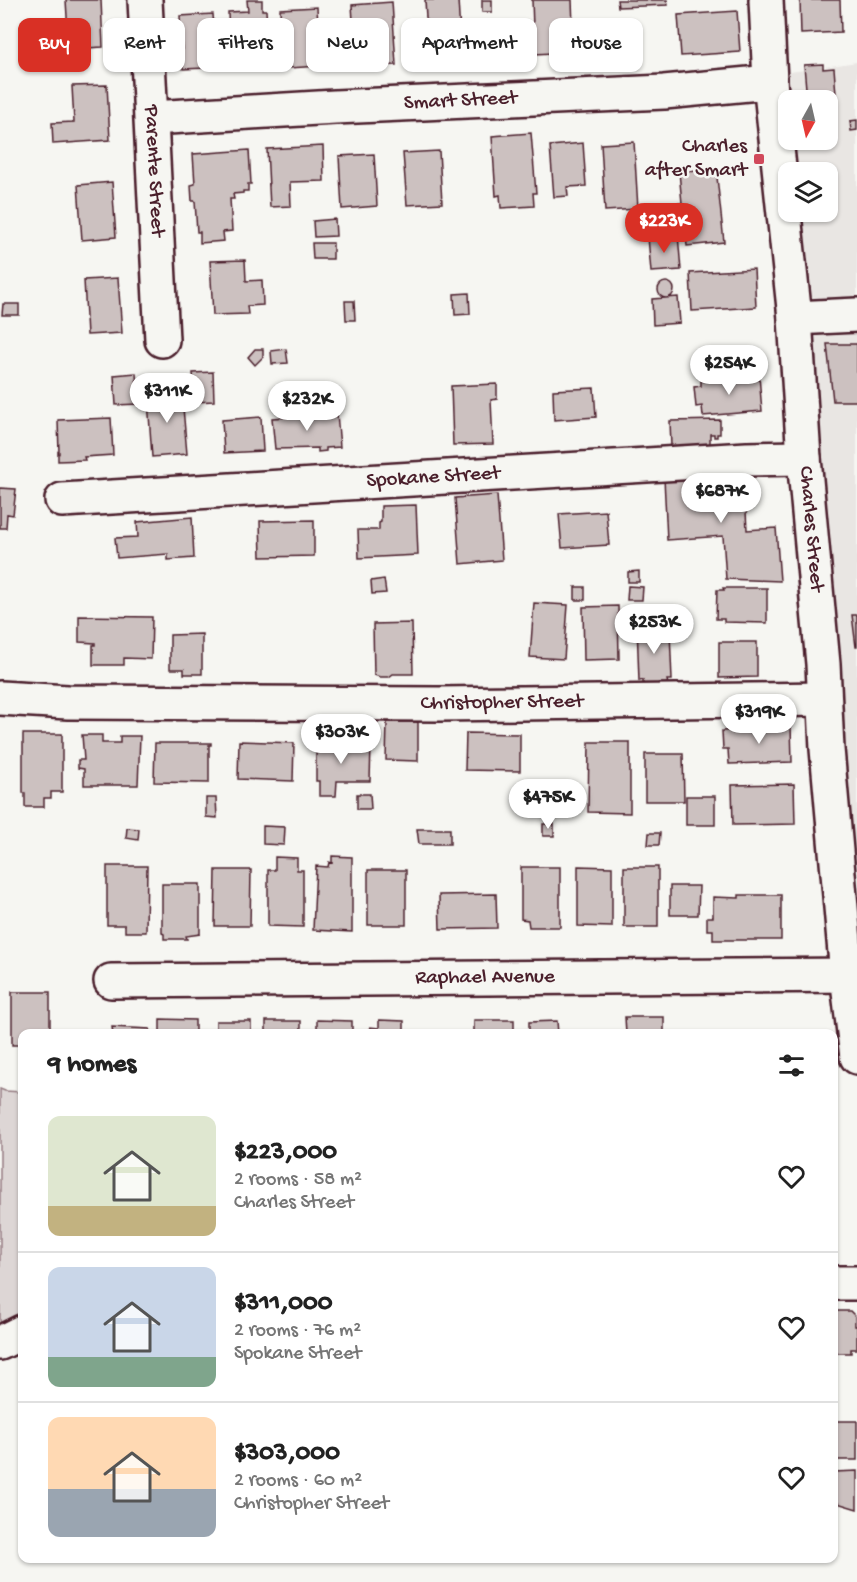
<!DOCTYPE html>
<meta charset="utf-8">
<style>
body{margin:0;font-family:"Gochi Hand",sans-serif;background:#f6f6f6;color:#222;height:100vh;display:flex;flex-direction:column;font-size:22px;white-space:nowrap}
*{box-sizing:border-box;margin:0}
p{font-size:20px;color:#767676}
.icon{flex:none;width:33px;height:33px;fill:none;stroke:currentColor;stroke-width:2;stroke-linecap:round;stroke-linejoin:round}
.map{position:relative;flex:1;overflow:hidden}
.drawer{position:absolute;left:18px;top:1029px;width:820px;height:534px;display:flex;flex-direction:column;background:#fff;border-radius:12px;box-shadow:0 2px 4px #0004}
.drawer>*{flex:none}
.top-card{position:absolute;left:18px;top:18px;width:822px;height:54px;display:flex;gap:12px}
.needle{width:39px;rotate:188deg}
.controls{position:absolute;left:778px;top:90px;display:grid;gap:12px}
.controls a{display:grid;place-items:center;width:60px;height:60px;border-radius:12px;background:#fff;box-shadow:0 2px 4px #0004;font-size:30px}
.price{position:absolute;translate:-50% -51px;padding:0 14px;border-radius:21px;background:#fff;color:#222;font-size:20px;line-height:39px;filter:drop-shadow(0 2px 3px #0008)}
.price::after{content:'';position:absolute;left:50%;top:36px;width:18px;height:14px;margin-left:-9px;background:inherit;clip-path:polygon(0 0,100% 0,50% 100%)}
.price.current{background:#d93025;color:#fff}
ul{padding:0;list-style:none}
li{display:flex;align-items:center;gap:18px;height:150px;padding:0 30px}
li+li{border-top:2px solid #e0e0e0}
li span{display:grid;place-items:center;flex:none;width:168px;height:120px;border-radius:12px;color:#555}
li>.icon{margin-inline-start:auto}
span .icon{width:72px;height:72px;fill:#fffc;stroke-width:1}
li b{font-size:26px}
h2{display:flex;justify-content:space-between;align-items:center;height:72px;padding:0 30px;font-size:26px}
.pill{padding:0 21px;border-radius:12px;background:#fff;box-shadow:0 2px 4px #0004;font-size:21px;line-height:54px}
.pill.current{background:#d93025;color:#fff}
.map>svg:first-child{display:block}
.built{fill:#e9e6e3;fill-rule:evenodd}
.green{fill:#ddd6d5;stroke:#947a80;stroke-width:1.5}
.building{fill:#ccc1c0;stroke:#4a1f2b;stroke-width:1.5}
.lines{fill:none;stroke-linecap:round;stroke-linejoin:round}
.minor-casing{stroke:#4a1f2b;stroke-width:38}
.primary-casing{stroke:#4a1f2b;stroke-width:38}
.minor{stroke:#f6f6f2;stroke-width:33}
.primary{stroke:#f6f6f2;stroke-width:33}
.poi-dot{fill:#d1495b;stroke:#f6f6f2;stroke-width:2}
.labels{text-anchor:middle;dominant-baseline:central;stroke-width:5;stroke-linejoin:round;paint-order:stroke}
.street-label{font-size:21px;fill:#4a1f2b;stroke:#f6f6f2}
.poi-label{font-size:21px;fill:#4a1f2b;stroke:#f6f6f2;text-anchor:end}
</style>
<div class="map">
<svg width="857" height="1582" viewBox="0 0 857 1582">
<rect width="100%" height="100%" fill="#f6f6f2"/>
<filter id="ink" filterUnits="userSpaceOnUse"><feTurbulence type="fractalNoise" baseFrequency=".0167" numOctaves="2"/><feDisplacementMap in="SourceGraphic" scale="12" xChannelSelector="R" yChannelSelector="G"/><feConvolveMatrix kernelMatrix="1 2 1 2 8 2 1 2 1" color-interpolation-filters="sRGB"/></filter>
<g filter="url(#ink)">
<path class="built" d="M857 62V1052L777 74ZM789 100H828V140H789ZM789 172H828V212H789Z"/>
<path class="green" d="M0 1089 5 1091 22 1092V1327L0 1330Z"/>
<path class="building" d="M66 0H101L103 47 69 49Z
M247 0H262V10H266L269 69 237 70V64H230L228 12 248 11Z
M425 0H458L461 52 428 53Z
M482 0H492V12H482Z
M532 0H572L574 52 534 54Z
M617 0H667L668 5 618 7Z
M800 0H840L841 32 801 34Z
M392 2 396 65 356 67 352 5Z
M317 7 320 66 289 68V62H282L280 9Z
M737 11 740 52 681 56 678 15Z
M213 14 216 62 206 63V68L183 69 180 16Z
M823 64V69L834 68 837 108H828V100H807L804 65Z
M107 85 110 140 53 144 52 123 74 122 72 86Z
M857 120V130L851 131 850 121Z
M531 133 536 193H533L534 206 501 208 500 195 496 196 492 136Z
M634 142 638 209 605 211 601 144Z
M583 143 586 186 567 187 568 196 554 197 550 146Z
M323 146 324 181 290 182 291 206 270 207 267 149Z
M249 150 251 184H248V191H243V193L233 194 234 199H230L232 231 223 232 224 241 200 243V232H197L195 201H192L191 185 195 184 193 154Z
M439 151 442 203 407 205 403 153Z
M374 154 377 206 342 209 339 156Z
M716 168 724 242 687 246 684 217 674 218 672 204 682 203 679 172Z
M112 182 116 237 82 240 78 185Z
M335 219 336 236 314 237 313 221Z
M678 235 681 270 651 272 648 237Z
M312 243H333V259H313Z
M245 260 246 281 262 280 263 305 247 306 248 314 213 315 210 261Z
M754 269 756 307 692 311 690 273Z
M118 278 122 333 87 335 84 280Z
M658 290a8 8 0 1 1 16 0a8 8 0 1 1-16 0Z
M469 293 470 314 455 315 454 294Z
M678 297 680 323 653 325 652 299Z
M345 301H354L355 320H346Z
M3 304H19V315H2Z
M827 344H857V401H833Z
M255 349H263V357L255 365 248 357Z
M286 349 288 363 272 364 271 351Z
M213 372 214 401 195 402 193 373Z
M136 373 138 404 116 405 114 375Z
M759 376 762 411 703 416 702 406 696 407 694 387 701 386V381Z
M497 384V399L491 400 493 444 453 445 451 386Z
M180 388V396H182L187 454 152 457 148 400 159 398 158 390Z
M594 388 596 417 554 420 553 390Z
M337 414 340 447 326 448V451L318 452V448L275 449 272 418Z
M261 417 263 451 224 453 222 420Z
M111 418 113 455 84 457 85 460 58 461V452L59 453 58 420Z
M720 420V434H717V437H714V434H710V445L671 446 670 421Z
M741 474 742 493H745L747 530 776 528 780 581 726 579 723 536 667 540 664 478Z
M0 488 16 489 13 515 7 514 6 528H0Z
M497 495 502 560 460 564 455 498Z
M416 505 418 555 359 558 358 530H379V523L381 522V506Z
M606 511 609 545 562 548 559 514Z
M192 517 194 558 168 560V554L117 558 115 538 138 537 137 522Z
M314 520V556L261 557 260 521Z
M639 571V582H628V572Z
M384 579 386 593 372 594 371 581Z
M628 586 643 587 642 600H627Z
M575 587H585V600H575Z
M723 588H767V623L724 622V619H716L717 590H724Z
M534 603 568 605 564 659 530 657Z
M618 606 619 659 584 660 583 607Z
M852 615H857V647H856Z
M79 616 152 617 151 659 124 658V665H93V645H95V643L79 642Z
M412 623 413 674H393L389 677H380L374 675 373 624Z
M655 623V633L670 632 672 680H667L668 684 643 685V680L639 681 637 624Z
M202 634V674H184V669H170V635Z
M719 642H757V677L719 678Z
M387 722H418V761L386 760Z
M791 726 792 762 729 764 728 749H723L722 731 737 730V728Z
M466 733 520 734V771L465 770Z
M23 734H62V792H51V798H44V807H25V793H23Z
M82 735H102V743H120V736H140L138 785H84V769L78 768V760H84Z
M239 741 294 743 293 781 238 779Z
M589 742H630V813L588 812Z
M155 743H211V745H209V783L154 782Z
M316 743 371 744 370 781H337L336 796H319V781H316Z
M645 754H683L684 801H645Z
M794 784 795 824 733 825 732 785Z
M357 794H370L371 809H357Z
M686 796H715V825H686Z
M206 798H216L217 818 206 817Z
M565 800V810H555V801Z
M543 824H554V836H543Z
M263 826 285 827 284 845 263 844Z
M127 828 139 829 138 840 126 838Z
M417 829H450V844H419Z
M649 833H660L659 845H648Z
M332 856 352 857V932L313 930 316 866 328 867 329 862 332 863Z
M275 857 297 858V870H303V927L268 926V870H275Z
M107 866H147L146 932H125V925H107Z
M578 866 612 867V927L578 926Z
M521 867H560V927H529L528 920 521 919Z
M624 867H658V927H624Z
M216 870H251L250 926H215Z
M368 870H406V925H368Z
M162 884H200V934L186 936 187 939H164V934L162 933Z
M670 886H699L698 915H670Z
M496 894 497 928 440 929 439 895Z
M739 895H781V940H713V930H707V917H713V897L739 898Z
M12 992H50V1034H22V1045H12Z
M625 1017H664V1034H626Z
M160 1019 195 1020V1034H160Z
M317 1020 352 1021V1034H317Z
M379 1020 404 1021V1034H370V1027L379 1028Z
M474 1020H514V1034H474Z
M216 1021H251V1034H216Z
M266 1021H301V1034H266Z
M557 1021 558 1034H529V1022Z
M112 1027 150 1029V1034H113Z
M834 1311H850L855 1316V1326H857V1349H851V1353H834Z
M834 1421H857V1460H834Z
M857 1471V1509L834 1502V1472Z"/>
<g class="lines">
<defs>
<g id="minor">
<path id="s1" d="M145 0 162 340"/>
<path id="s2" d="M152 118 335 107 664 92 770 82"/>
<path d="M795 318 857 315"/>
<path id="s3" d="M62 500 747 459 804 458"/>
<path id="s4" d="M0 698 68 702 439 704 824 699"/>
<path id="s5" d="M111 981 857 975"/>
<path d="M834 1283H857"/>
<path d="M0 1343 22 1332"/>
</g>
<g id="primary">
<path id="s6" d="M766 0 770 82 795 318 804 458 823 664 827 749 847 975 857 1057"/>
</g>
</defs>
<use href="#minor" class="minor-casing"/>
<use href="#primary" class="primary-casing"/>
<use href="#minor" class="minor"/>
<use href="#primary" class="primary"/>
</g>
</g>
<rect class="poi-dot" x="753" y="153" width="12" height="12" rx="3"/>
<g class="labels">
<g class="street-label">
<text stroke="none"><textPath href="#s2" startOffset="309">Smart Street</textPath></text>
<text stroke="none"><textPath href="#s1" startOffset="171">Parente Street</textPath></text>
<text stroke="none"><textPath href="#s3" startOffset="372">Spokane Street</textPath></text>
<text stroke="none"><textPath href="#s6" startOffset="531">Charles Street</textPath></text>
<text stroke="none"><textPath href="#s4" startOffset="502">Christopher Street</textPath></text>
<text stroke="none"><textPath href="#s5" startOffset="374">Raphael Avenue</textPath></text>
</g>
<g class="poi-label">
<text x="747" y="147">Charles<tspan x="747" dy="24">after Smart</tspan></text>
</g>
</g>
</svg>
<div class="controls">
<a><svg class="needle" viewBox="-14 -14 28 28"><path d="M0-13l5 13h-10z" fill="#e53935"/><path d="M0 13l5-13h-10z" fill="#767676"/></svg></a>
<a><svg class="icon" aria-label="layers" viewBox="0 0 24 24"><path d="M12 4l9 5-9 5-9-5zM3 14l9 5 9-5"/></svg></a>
</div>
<b class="price current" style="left:664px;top:254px">$223K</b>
<b class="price" style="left:729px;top:396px">$254K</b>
<b class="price" style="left:167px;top:424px">$311K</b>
<b class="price" style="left:307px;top:432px">$232K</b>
<b class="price" style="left:721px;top:524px">$687K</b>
<b class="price" style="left:654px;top:655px">$253K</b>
<b class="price" style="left:759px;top:745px">$319K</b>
<b class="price" style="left:341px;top:765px">$303K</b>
<b class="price" style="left:548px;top:830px">$475K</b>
<div class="top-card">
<a class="pill current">Buy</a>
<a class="pill">Rent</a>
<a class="pill">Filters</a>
<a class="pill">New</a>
<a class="pill">Apartment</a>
<a class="pill">House</a>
</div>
<section class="drawer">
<h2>9 homes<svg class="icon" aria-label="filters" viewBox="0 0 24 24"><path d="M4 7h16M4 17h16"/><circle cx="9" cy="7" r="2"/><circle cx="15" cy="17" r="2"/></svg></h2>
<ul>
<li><span style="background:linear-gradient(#dfe7d0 75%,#c2b280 0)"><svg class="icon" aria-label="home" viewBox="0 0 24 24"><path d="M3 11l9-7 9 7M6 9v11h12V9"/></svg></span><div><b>$223,000</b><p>2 rooms · 58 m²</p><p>Charles Street</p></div><svg class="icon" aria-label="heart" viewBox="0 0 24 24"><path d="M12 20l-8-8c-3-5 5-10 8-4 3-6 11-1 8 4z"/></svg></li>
<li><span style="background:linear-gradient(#c9d6e8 75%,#7fa58c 0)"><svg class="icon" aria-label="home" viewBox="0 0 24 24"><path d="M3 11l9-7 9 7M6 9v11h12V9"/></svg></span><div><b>$311,000</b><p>2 rooms · 76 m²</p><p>Spokane Street</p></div><svg class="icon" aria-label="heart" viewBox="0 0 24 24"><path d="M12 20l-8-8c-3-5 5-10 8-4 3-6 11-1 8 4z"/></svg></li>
<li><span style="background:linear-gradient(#ffd9b3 60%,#9aa5b1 0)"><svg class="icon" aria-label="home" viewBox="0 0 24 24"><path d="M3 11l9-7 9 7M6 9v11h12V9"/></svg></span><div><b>$303,000</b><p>2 rooms · 60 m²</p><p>Christopher Street</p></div><svg class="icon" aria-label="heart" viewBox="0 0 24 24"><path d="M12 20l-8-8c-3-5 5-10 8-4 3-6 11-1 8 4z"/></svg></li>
</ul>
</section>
</div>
